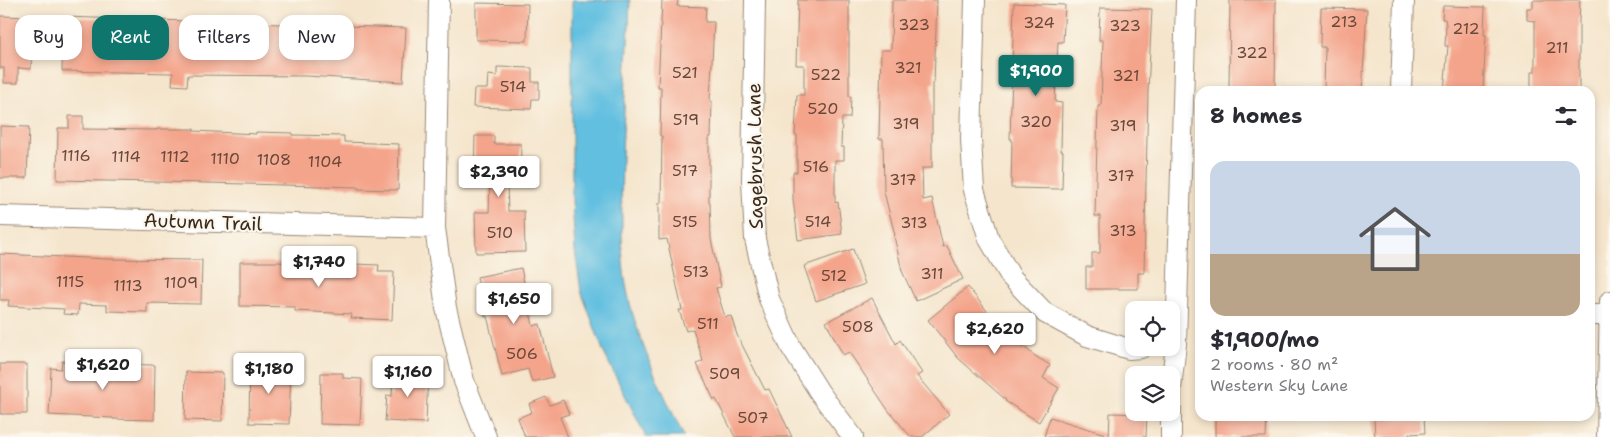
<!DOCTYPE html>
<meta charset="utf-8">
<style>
body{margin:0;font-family:"Shantell Sans",sans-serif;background:#f7f7f7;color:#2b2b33;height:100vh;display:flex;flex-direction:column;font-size:19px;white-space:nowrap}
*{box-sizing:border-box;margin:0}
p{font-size:16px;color:#7c7c81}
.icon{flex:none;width:28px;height:28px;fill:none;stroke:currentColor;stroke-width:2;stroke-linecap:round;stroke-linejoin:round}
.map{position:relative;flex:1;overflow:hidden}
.sheet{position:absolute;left:1195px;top:86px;width:400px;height:335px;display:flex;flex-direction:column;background:#fff;border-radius:15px;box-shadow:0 2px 8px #0003}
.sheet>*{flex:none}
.top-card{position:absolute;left:15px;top:15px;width:475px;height:45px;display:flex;gap:10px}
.fabs{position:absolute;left:1125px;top:301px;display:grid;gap:10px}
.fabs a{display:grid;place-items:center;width:55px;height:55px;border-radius:10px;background:#fff;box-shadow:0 2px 8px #0003;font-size:25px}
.price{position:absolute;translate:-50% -42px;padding:0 11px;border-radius:5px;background:#fff;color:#222;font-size:16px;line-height:32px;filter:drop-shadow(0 1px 2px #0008)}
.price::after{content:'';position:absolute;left:50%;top:30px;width:15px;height:11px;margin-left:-8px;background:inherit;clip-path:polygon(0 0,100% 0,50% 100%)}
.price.current{background:#0f766e;color:#fff}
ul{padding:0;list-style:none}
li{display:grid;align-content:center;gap:10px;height:265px;padding:0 15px}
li+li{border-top:1px solid #e1e1e2}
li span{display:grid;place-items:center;height:155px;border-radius:15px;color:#555}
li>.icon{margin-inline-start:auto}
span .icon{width:90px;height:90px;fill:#fffc;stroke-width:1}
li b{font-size:21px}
h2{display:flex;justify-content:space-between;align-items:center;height:60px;padding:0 15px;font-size:21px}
.tag{padding:0 18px;border-radius:15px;background:#fff;box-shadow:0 2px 8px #0003;font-size:18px;line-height:45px}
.tag.current{background:#0f766e;color:#fff}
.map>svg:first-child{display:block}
.water{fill:#62bfe0;stroke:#4e747f}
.building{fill:#f4a48b}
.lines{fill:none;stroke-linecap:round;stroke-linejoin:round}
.street-casing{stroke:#988875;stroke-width:22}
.street{stroke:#fff;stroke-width:20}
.labels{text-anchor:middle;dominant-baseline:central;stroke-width:4.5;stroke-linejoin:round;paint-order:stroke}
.number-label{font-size:16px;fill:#694839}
.street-label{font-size:19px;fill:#3b2a1e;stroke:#fbf7ec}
</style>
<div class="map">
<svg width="1610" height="437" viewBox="0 0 1610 437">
<rect width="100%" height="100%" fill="#fbf7ec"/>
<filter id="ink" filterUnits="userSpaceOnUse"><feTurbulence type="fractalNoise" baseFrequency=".02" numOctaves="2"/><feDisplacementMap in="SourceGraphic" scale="10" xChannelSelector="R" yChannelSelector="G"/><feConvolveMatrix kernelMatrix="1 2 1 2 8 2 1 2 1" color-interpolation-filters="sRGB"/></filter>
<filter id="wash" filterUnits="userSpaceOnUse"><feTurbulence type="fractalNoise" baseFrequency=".0096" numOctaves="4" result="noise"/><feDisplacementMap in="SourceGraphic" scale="20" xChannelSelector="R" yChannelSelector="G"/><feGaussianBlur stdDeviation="1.12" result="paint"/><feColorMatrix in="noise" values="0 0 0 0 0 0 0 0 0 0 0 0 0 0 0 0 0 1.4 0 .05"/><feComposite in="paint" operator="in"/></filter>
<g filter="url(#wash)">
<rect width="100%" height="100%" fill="#f5e5cc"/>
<path class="water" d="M572 0H630C628 73 619 147 622 220 622 242 622 264 626 285 636 339 661 388 684 437H646L604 353 581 291 575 250 572 199Z"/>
<g id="blocks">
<path class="building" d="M662 0H678L677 6 706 7 705 22H714L710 101H712L711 137H709V202H710L711 239 721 287 716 288 725 317 731 316 737 335 765 390 769 389 792 437H735L716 399 714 400 697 364 703 361 693 329 686 331 679 310H682L667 239 659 240V203H661L662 136H660L661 87H658Z
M798 0H849V97H851L850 118H842L841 147H844V160H835V203L838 202 842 234 798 240 793 199V172H797V135H795L797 95H804V65H796Z
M892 0H937L934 83H932V168H922L923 200 932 198 943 247 947 246 963 279 916 301 902 271 894 236 895 235 884 192 883 139H879L881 50H891Z
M1230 0H1276L1275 91H1229Z
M1533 0H1580L1579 22V91H1531V72H1535V21L1527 20V8H1533Z
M476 3 528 4 527 41 476 40Z
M1014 3 1065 5 1063 42H1058L1055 102 1062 103 1061 151H1063L1062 189 1011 188 1012 139H1010Z
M1443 6 1485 7 1484 35H1486L1483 91H1444L1448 46H1445L1446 25 1445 19H1442Z
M1100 8 1152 9 1148 91 1144 273H1138V289H1086V267H1092V253H1100V216H1095L1098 106H1101L1103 40H1099Z
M1321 8 1367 9 1362 91H1324L1325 47H1320Z
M0 16 33 17 31 69 18 68V83H4V68H0Z
M63 17 406 28 403 82 306 76 188 75 187 86 172 85 173 73 62 71Z
M497 67 532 68V82H539V99H532L531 109 473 107 474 89H487L488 75 497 76Z
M69 116H83V129L157 130V129H194V131L256 134V132L293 133 292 135 344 136V142L399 144 398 190 358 189V187L208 183 57 180 58 128H69Z
M0 126 29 127 27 178H0Z
M475 136H494V144H521L520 185 507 184 508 211H524L525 252 476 253 475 212H489L490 177H474Z
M853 249 865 284 816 301 804 266Z
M0 254 108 259 202 260 201 304 147 303V312L107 311V305L79 304 78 315 63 314 64 309 8 306 9 300H0Z
M240 262H277L354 266V264L379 265 378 272H394L392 320 351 318 352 314 295 311V307L240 306Z
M521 268 533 326 540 324 553 377 532 382 528 369 502 376 487 316 485 317 477 277Z
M968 287 998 325 1035 356 1050 365 1043 378 1059 388 1039 422 1005 401 1006 400 958 358 928 320Z
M872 298 896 344 900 340 922 373 917 376 949 414 922 437H911L888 410 849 352 843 355 826 322Z
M62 361 93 362V364L155 365 154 420 113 419V418L49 415 51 368 61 369Z
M250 362H264V369L291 370 289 424 249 423Z
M0 364H27V414H0Z
M393 371 428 372 426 423 385 421 387 395 392 396Z
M186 372 223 373 222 421 185 420Z
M321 373H343V378L362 379 360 425 320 424Z
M546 397 550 405 563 400 569 414 560 417 568 437H525L518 418 532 412 529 404Z
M1110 413 1147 414 1146 437H1109Z
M1215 416H1267L1266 437H1215Z
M1383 416H1424L1425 433 1409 434V436L1375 437 1374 419H1383Z
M1050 417 1105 434V437H1044Z"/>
</g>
</g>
<g filter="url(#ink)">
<use href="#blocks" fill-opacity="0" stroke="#988875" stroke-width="1"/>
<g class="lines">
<defs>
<path id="street" d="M439 0 435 228 446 308 464 381 486 437
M755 0 752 181 755 239 769 299 791 347 820 393 853 437
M975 0 971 139 974 190 989 239 1011 277 1045 313 1087 336 1129 349 1141 348
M1401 91 1404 0
M0 216 435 228
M1590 315H1610
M1171 437V388L1176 344 1186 0
M1607 437 1610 301"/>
</defs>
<use href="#street" class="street-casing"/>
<use href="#street" class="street"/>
</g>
</g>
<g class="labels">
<g class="number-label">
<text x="1344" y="21">213</text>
<text x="1039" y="22">324</text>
<text x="914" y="24">323</text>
<text x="1125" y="25">323</text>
<text x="1466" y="28">212</text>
<text x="1557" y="47">211</text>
<text x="1252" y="52">322</text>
<text x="908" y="67">321</text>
<text x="685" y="72">521</text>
<text x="826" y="74">522</text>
<text x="1126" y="75">321</text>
<text x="513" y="86">514</text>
<text x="823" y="108">520</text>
<text x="686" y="119">519</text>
<text x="1036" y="121">320</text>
<text x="906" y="123">319</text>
<text x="1123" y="125">319</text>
<text x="76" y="155">1116</text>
<text x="126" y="156">1114</text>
<text x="175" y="156">1112</text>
<text x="225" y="158">1110</text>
<text x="274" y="159">1108</text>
<text x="325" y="161">1104</text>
<text x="816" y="166">516</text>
<text x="685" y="170">517</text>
<text x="1121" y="175">317</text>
<text x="903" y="179">317</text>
<text x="685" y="221">515</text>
<text x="818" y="221">514</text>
<text x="914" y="222">313</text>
<text x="1123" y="230">313</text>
<text x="500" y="232">510</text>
<text x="696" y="271">513</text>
<text x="932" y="273">311</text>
<text x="834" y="275">512</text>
<text x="70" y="281">1115</text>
<text x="181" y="282">1109</text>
<text x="128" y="285">1113</text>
<text x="708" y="323">511</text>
<text x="858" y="326">508</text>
<text x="522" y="353">506</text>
<text x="725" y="373">509</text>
<text x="753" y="417">507</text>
</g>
<g class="street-label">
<text transform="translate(755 156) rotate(-91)">Sagebrush Lane</text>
<text transform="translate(203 222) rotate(2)">Autumn Trail</text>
</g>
</g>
</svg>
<div class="fabs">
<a><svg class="icon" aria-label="locate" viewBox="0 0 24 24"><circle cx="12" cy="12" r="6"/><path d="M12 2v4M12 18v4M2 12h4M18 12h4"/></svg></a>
<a><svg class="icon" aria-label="layers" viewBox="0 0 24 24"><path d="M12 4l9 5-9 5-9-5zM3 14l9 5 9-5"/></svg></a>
</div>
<b class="price current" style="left:1036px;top:97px">$1,900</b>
<b class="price" style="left:499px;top:198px">$2,390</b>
<b class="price" style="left:319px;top:288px">$1,740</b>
<b class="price" style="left:514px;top:325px">$1,650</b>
<b class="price" style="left:995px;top:355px">$2,620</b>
<b class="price" style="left:103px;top:391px">$1,620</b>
<b class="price" style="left:269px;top:395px">$1,180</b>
<b class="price" style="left:408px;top:398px">$1,160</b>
<div class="top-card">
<a class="tag">Buy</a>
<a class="tag current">Rent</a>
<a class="tag">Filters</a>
<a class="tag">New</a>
</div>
<section class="sheet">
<h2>8 homes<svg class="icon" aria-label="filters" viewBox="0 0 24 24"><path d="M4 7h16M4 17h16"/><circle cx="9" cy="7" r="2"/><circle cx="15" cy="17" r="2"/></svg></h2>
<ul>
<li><span style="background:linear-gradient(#c9d6e8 60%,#b9a48a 0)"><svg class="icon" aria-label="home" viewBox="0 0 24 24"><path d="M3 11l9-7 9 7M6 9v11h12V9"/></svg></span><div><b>$1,900/mo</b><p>2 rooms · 80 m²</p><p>Western Sky Lane</p></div></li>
</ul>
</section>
</div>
